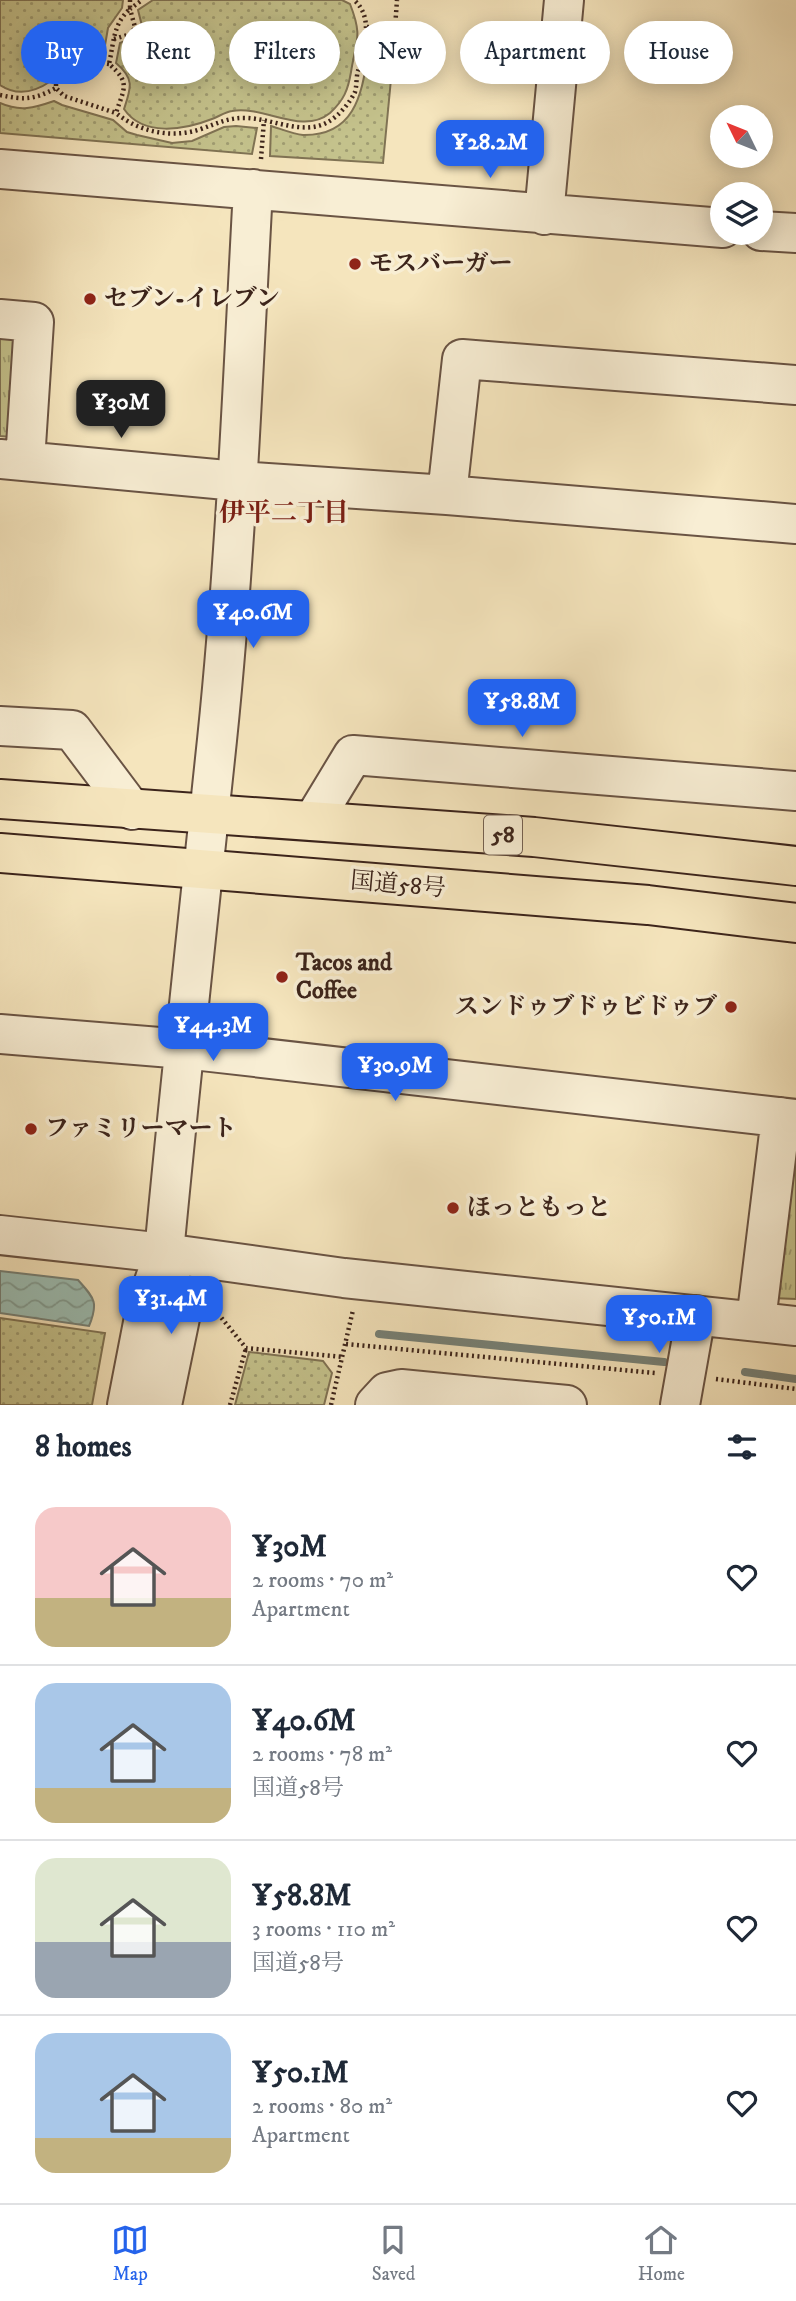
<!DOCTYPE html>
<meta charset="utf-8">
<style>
body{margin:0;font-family:"IM FELL DW Pica","Noto Serif JP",serif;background:#f2f2f3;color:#1f2937;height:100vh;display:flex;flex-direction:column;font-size:26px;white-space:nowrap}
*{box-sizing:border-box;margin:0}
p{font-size:23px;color:#747a83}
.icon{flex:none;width:38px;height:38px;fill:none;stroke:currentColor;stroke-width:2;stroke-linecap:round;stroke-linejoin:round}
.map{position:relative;height:1405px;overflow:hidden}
.details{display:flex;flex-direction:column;background:#fff;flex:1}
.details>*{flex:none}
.top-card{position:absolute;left:21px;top:21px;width:754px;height:63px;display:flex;gap:14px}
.needle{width:46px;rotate:313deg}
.tools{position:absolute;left:710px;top:105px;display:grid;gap:14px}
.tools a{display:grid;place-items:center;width:63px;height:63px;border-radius:50%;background:#fff;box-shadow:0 4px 18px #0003;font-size:35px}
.price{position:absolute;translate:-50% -60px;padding:0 16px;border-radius:14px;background:#2563eb;color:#fff;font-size:23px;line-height:46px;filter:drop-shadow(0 2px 4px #0008)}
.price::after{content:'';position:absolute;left:50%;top:42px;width:21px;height:16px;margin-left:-10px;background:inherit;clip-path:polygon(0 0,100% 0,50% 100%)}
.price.selected{background:#222;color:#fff}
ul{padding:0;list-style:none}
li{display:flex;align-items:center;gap:21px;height:175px;padding:0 35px}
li+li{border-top:2px solid #e0e1e3}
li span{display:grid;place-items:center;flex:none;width:196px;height:140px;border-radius:21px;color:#555}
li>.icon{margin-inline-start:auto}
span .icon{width:84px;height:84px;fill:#fffc;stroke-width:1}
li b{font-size:30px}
h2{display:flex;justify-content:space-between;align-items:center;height:84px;padding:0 35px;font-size:30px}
.tag{padding:0 24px;border-radius:32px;background:#fff;box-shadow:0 4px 18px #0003;font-size:24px;line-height:63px}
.tag.selected{background:#2563eb;color:#fff}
.tabs{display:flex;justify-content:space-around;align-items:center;height:98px;border-top:2px solid #e0e1e3;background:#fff;font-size:19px;color:#747a83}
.tabs a{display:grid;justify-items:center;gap:4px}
.tabs .selected{color:#2563eb}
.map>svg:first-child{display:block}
.grass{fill:url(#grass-dots);stroke:#807354;stroke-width:2}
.park{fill:url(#park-tufts);stroke:#807354;stroke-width:2}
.water{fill:url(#water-waves);stroke:#768177;stroke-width:2}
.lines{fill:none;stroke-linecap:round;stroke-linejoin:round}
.stream{stroke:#768177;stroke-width:8}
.minor-casing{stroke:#6a5444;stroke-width:42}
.highway-casing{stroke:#3c241b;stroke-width:42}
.path{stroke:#3c241b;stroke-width:4.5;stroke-dasharray:2 3.5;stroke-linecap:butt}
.minor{stroke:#f8eed4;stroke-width:38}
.highway{stroke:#f5e5bd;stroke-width:38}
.poi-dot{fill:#8f2418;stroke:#f8eed4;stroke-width:2.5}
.labels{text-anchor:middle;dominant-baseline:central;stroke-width:7;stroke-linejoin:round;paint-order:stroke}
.shield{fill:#f8eed4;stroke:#746152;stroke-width:2}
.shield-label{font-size:23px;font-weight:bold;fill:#3c241b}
.poi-label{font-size:24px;font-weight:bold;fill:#3c241b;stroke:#f8eed4;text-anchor:start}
.street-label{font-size:24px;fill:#3c241b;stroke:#f8eed4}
.neighbourhood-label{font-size:26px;font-weight:bold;fill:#7a1f14;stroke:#f8eed4}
</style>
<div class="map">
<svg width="796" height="1405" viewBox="0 0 796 1405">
<defs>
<pattern id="grass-dots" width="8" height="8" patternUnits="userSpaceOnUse" patternTransform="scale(1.75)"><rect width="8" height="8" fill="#c4c28c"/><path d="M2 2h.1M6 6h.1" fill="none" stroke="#a09d72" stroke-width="1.8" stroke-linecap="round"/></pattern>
<pattern id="park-tufts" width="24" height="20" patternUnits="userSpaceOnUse" patternTransform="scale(1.75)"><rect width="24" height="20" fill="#c4c28c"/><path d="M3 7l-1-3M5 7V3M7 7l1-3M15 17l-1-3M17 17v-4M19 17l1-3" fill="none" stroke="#a09d72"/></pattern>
<pattern id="water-waves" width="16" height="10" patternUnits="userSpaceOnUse" patternTransform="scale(1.75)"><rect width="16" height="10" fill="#9cbfb5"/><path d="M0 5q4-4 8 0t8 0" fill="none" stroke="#809b92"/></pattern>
</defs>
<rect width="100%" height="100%" fill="#f5e5bd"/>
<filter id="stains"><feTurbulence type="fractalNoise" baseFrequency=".00286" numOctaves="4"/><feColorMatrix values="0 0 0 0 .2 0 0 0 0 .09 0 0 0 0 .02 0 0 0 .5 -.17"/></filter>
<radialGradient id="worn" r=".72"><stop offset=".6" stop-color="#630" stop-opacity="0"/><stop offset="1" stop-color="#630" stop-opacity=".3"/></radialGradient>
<path class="grass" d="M0 0H123L122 8 108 28 103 57 80 55 60 57 54 67 51 81C35 92 18 97 0 85Z
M153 0H342L350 4C363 37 356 40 351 72 348 90 344 100 330 113 302 136 264 105 232 111 225 112 218 117 212 119 184 130 143 137 124 109 131 88 135 79 116 63L120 43 137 36 142 26 138 10Z
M372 35 395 37 383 163 270 156 271 126C281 129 293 134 303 135 364 136 362 79 372 35Z
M54 101 62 105 113 120 127 132 137 135 172 143 192 141 224 127 236 126 257 128 252 154 0 133V103C20 112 34 108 54 101Z
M0 1318 105 1333 92 1405H0Z
M249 1352 323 1361 332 1373 324 1405H235Z"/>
<path class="park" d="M0 331 21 341 11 437 0 436Z
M796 1141V1299L772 1298Z"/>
<path class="water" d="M0 1271 78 1280C94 1298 99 1302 89 1326L0 1313Z"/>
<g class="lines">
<path class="stream" d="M379 1334 664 1362
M745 1372 796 1379"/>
<defs>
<path id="minor" d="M0 169 723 228
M544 215 564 0
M761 231 796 233
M0 319 34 322 25 461
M0 459 237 481 447 495 796 524
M447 495 462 359 796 385
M0 726 72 730 132 810
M313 821 353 755 796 791
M0 1034 184 1049 796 1119
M0 1235 164 1253 344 1278 796 1326
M756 1321 781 1117
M127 1405 147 1302 164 1253C180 1082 199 911 217 740 236 557 243 372 253 189
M162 1405 180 1318 164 1253
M375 1405 387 1392 401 1389 567 1405
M680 1405 696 1315"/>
<path id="highway" d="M0 799 534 837 796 866
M0 853 648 905 796 923"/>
</defs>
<use href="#minor" class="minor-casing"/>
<use href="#highway" class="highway-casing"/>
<path class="path" d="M130 0V9C113 24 114 42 109 64 131 83 124 88 116 113 139 132 172 139 201 129 218 123 230 117 247 118 272 119 303 135 326 123 338 117 349 104 355 92 357 85 356 77 358 71 363 48 375 18 354 0
M367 27 395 28 397 0
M114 39 131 34 135 27 130 9 142 0
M109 64 83 60 63 61 56 71V88L64 96 116 113
M0 95C24 100 34 100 56 88
M261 159 264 120
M211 1305 246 1348 343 1357
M346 1344 655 1373
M716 1379 796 1389
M230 1405 246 1348
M331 1405 353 1310"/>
<use href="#minor" class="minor"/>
<use href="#highway" class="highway"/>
</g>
<g class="poi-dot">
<circle cx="355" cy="264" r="7"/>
<circle cx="90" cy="299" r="7"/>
<circle cx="282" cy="977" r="7"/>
<circle cx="731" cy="1007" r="7"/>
<circle cx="31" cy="1129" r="7"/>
<circle cx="453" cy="1208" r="7"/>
</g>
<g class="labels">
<rect class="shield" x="484" y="815.5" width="38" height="39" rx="5"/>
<g class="shield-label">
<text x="503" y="835">58</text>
</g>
<g class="poi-label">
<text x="369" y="264">モスバーガー</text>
<text x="104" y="299">セブン-イレブン</text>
<text x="296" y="963">Tacos and<tspan x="296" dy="28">Coffee</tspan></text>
<text x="717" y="1007" text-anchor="end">スンドゥブドゥビドゥブ</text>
<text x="45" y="1129">ファミリーマート</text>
<text x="467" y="1208">ほっともっと</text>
</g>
<g class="street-label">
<text transform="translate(398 885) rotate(5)">国道58号</text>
</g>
<g class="neighbourhood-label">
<text x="284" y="513">伊平二丁目</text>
</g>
</g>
<rect width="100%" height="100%" filter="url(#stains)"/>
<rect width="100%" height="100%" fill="url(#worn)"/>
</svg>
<div class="tools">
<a><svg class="needle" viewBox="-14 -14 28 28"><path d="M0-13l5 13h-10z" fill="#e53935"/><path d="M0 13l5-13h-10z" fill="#747a83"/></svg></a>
<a><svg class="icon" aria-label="layers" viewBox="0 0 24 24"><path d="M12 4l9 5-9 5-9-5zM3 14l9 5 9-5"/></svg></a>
</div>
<b class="price" style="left:490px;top:180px">¥28.2M</b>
<b class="price selected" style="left:121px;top:440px">¥30M</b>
<b class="price" style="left:253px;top:650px">¥40.6M</b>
<b class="price" style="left:522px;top:739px">¥58.8M</b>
<b class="price" style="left:213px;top:1063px">¥44.3M</b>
<b class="price" style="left:395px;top:1103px">¥30.9M</b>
<b class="price" style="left:171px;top:1336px">¥31.4M</b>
<b class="price" style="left:659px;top:1355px">¥50.1M</b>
<div class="top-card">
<a class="tag selected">Buy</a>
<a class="tag">Rent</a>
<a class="tag">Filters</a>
<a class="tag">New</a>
<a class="tag">Apartment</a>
<a class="tag">House</a>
</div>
</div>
<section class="details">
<h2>8 homes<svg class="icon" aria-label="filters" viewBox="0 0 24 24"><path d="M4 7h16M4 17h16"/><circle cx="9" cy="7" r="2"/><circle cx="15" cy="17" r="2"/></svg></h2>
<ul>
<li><span style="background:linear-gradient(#f6c9c9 65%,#c2b280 0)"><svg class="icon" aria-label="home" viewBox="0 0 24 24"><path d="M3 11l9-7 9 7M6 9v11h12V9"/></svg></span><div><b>¥30M</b><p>2 rooms · 70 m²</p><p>Apartment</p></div><svg class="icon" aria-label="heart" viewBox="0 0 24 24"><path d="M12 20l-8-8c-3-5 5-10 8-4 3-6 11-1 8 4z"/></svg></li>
<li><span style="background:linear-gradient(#a9c7e8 75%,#c2b280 0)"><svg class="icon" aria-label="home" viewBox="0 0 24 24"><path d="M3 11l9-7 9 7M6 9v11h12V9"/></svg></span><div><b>¥40.6M</b><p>2 rooms · 78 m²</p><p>国道58号</p></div><svg class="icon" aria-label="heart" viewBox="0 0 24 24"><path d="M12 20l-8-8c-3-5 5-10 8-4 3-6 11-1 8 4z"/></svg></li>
<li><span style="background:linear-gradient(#dfe7d0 60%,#9aa5b1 0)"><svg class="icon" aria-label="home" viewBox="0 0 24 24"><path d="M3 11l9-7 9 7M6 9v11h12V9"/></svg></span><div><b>¥58.8M</b><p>3 rooms · 110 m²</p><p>国道58号</p></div><svg class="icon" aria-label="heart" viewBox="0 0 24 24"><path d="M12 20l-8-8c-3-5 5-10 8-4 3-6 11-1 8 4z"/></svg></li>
<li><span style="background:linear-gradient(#a9c7e8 75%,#c2b280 0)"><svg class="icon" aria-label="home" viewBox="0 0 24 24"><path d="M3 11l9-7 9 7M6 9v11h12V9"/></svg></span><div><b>¥50.1M</b><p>2 rooms · 80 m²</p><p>Apartment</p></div><svg class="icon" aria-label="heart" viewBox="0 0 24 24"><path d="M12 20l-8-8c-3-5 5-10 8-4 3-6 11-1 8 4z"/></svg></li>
</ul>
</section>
<nav class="tabs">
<a class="selected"><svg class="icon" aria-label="map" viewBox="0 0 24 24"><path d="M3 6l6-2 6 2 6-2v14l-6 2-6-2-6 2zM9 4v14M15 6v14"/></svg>Map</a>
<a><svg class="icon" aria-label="saved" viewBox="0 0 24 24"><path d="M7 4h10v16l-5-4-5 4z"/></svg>Saved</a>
<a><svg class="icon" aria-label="home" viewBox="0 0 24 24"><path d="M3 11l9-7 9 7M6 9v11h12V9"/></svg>Home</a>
</nav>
